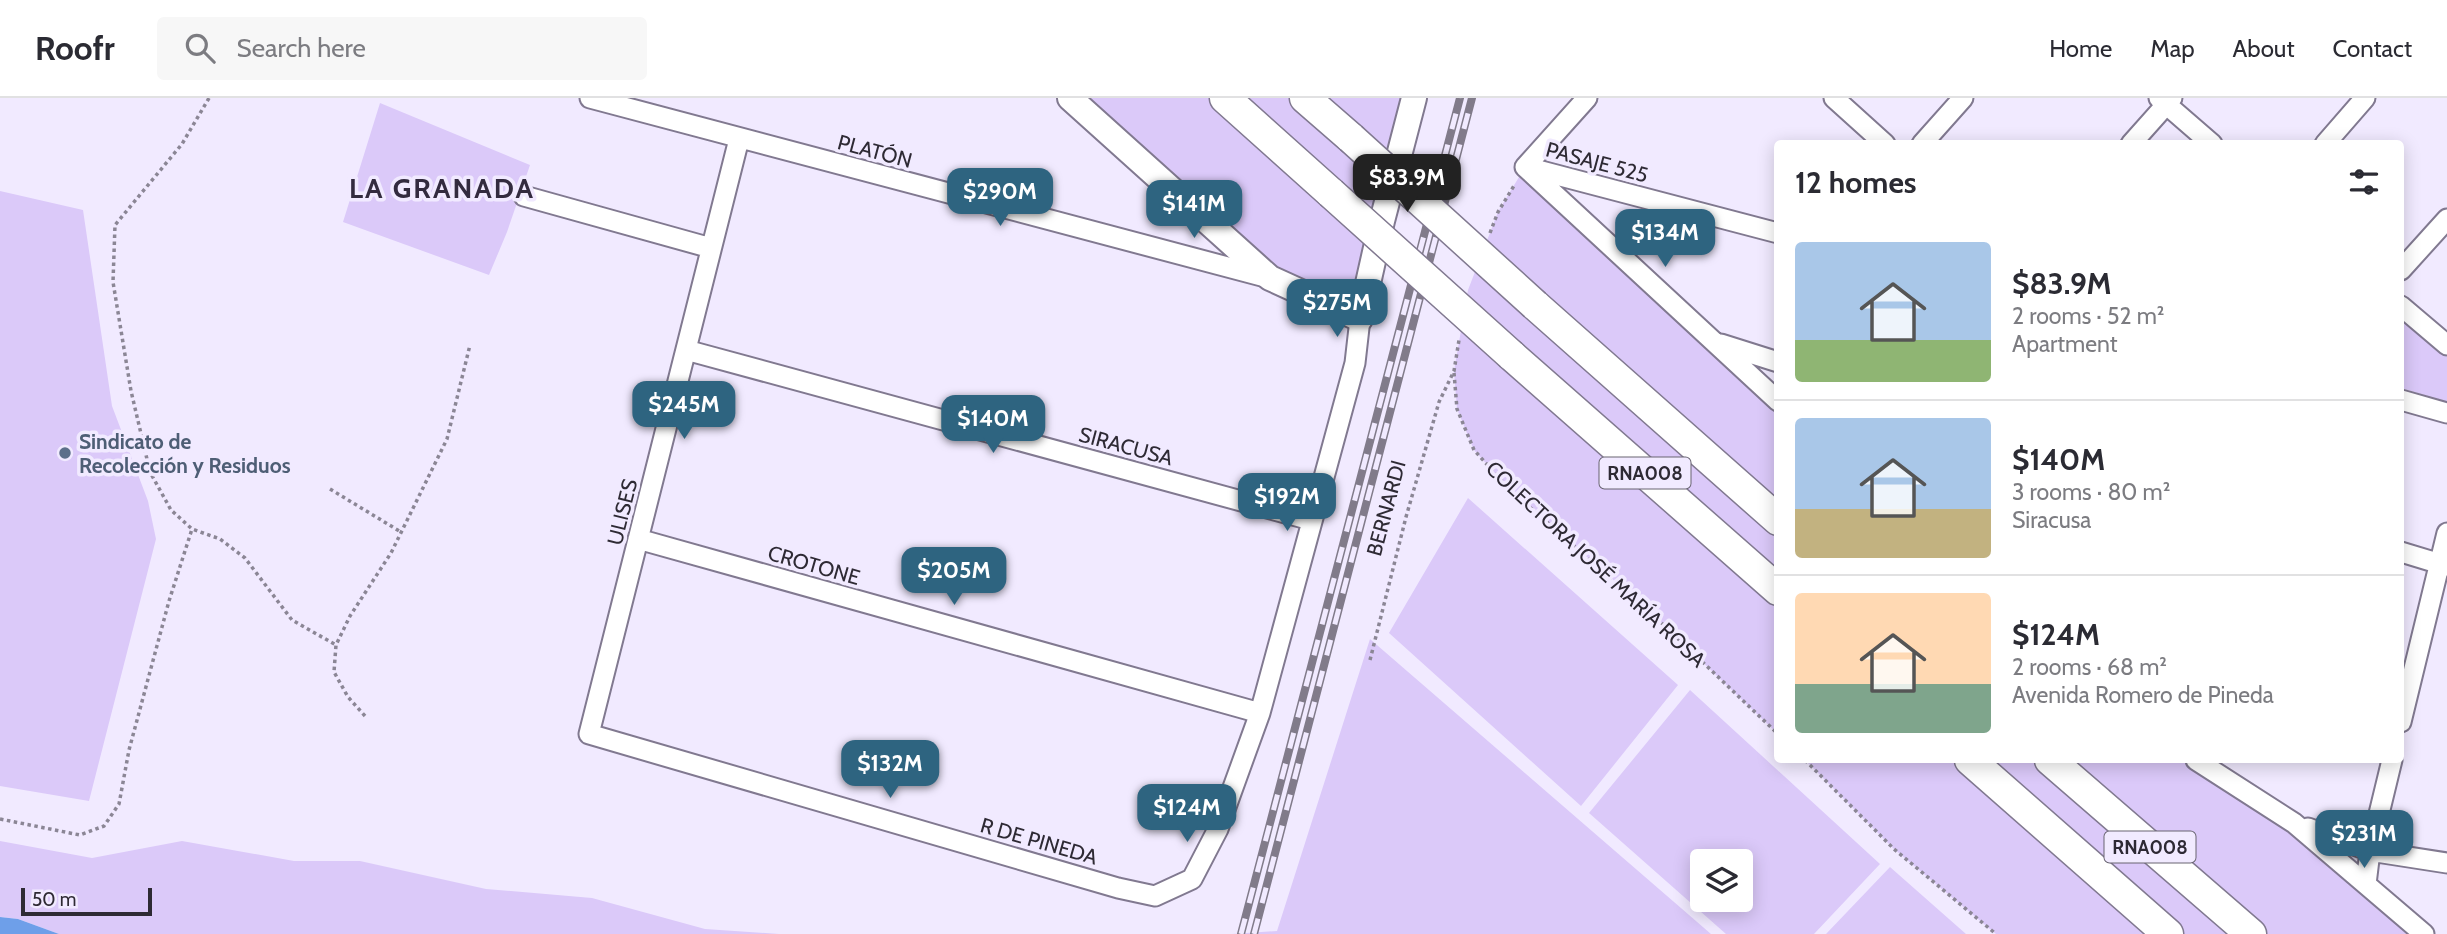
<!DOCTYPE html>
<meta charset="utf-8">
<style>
body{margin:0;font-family:Cabin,sans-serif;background:#f7f7f7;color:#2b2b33;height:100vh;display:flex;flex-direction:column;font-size:26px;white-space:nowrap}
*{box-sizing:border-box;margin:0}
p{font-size:23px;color:#7c7c81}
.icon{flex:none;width:38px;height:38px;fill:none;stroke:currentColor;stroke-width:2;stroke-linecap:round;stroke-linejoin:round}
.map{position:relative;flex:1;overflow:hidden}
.details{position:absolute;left:1774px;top:42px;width:630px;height:623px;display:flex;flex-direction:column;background:#fff;border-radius:7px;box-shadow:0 4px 18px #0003}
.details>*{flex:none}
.controls{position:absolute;left:1690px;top:751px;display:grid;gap:14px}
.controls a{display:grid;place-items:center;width:63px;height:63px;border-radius:7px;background:#fff;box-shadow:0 4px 18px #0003;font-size:35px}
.scale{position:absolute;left:21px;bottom:18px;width:131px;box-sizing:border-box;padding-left:7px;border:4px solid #2e2a34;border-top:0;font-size:19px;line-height:24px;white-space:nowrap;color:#2e2a34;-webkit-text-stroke:5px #f1eaff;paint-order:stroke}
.price{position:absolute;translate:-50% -60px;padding:0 16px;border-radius:14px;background:#2e6480;color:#fff;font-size:23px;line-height:46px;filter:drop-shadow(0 2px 4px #0008)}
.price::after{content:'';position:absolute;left:50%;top:42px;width:21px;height:16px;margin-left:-10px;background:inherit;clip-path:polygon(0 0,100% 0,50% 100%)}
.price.on{background:#222;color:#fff}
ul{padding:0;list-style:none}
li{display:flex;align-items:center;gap:21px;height:175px;padding:0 21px}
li+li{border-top:2px solid #e1e1e2}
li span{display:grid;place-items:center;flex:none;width:196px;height:140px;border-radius:7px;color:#555}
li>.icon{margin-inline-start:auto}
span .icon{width:84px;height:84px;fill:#fffc;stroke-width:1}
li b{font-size:30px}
h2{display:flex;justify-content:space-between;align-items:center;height:84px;padding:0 21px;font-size:30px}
header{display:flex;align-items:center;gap:42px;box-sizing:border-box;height:98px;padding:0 35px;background:#fff;border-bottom:2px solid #e1e1e2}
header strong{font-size:33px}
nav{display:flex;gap:38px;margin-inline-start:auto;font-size:24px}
.search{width:490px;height:63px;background:#f7f7f7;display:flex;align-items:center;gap:18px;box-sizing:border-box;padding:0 24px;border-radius:7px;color:#7c7c81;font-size:26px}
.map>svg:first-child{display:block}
.green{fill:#dbc9f9;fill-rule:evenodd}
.water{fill:#6e9fe9}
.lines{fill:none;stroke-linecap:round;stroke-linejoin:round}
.minor-casing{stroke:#817990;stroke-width:23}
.major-casing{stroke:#817990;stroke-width:28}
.highway-casing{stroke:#817990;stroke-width:33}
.path{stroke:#8b8695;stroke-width:3.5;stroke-dasharray:3.5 3.5;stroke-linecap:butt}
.minor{stroke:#fff;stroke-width:19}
.major{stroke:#fff;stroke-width:24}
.highway{stroke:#fff;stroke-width:30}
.rail-casing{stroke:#817b8a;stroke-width:8}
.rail{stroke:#f1eaff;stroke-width:5;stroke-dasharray:16;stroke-linecap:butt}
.highway-bridge-casing{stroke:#817990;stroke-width:33;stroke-linecap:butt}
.highway-bridge{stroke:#fff;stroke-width:30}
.service-dot{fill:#5c6f8a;stroke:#f1eaff;stroke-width:2.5}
.labels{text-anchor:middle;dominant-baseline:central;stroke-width:7;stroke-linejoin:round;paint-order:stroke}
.shield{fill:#f1eaff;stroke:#686471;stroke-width:2}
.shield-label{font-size:19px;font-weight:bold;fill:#2e2a34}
.street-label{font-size:21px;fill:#2e2a34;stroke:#f1eaff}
.service-label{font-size:21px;font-weight:bold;fill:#4e5e75;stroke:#f1eaff;text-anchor:start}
.district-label{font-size:28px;font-weight:bold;letter-spacing:2px;fill:#332b3f;stroke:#f1eaff}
</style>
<header>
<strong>Roofr</strong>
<div class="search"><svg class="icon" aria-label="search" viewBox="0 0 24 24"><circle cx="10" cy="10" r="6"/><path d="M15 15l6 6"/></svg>Search here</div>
<nav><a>Home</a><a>Map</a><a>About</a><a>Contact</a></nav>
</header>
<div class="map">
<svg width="2447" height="836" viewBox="0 0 2447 836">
<rect width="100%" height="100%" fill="#f1eaff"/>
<path class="green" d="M1070 0H1414L1360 221 1270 180Z
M380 5 530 67 507 134 489 177 343 124Z
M1525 69 1778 303V636L1649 513 1510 392 1474 352 1457 311 1454 273 1468 192 1498 114Z
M0 93 83 112 112 308 148 403 156 441 89 703 0 688Z
M2401 219 2447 259V304L2401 290Z
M1468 400 1678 587 1581 708 1389 535Z
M1370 541 1711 836H1232L1277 833Z
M1690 592 1880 766 1814 836H1726L1589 715ZM1703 763H1741V802H1703Z
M1805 662H2196L2424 836H1996L1894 751Z
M0 743 92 760 182 743 294 763H360L486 791 592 800 705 831 779 836H59L18 821 0 819Z
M1890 769 1966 836H1826Z"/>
<path class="water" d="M0 819 18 821 59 836H0Z"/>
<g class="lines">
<defs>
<path id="minor" d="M590 0 1269 180
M1834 0 1885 46
M2159 0 2212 46
M739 41 589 636 1118 790 1155 798 1192 781 1218 731 1260 615 1355 265 1360 221
M1922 46 1963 0
M2131 46 2172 0
M2325 46 2365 0
M1525 69 1778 303
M1525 69 1587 0
M1530 70 1778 135
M524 98 711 150
M2401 172 2447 121
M2401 208 2447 247
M1721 246 1778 264
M686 252 1311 422
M2401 302 2447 315
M638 441 1260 615
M2401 454 2447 468
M2401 624 2447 435
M2196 662 2294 725 2424 836
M2308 730 2370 753 2447 765
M2366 786 2370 753 2392 662"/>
<path id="major" d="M1070 0 1270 180 1360 221 1382 123 1414 0"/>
<path id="highway" d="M1225 0 1331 95
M1305 0 1351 40
M1535 207 1778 422
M1511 257 1778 492
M1970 662 2168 836
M2050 662 2251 836"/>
</defs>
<use href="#minor" class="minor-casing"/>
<use href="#major" class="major-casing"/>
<use href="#highway" class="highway-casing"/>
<path class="path" d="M209 0 182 46 115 127 113 184 131 293 150 374 171 412 192 431 220 441 245 460 292 522 336 547
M1490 135 1498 114 1515 86
M1454 275 1457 311 1474 352 1510 392 1649 513 1778 636
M330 391 401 434
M1370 562 1406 419 1439 304 1454 273 1459 242
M365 618 348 599 334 574 336 547 350 518 391 455 447 341 470 247
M1805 662 1894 751 1996 836
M0 721 80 737 104 728 119 706 129 652 169 503 192 431"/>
<use href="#minor" class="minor"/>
<use href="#major" class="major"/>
<use href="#highway" class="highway"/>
<defs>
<path id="rail" d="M1241 836 1460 0
M1254 836 1472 0"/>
</defs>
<use href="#rail" class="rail-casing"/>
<use href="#rail" class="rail"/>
<defs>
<path id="highway-bridge" d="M1351 40 1535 207
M1331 95 1511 257"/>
</defs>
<use href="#highway-bridge" class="highway-bridge-casing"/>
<use href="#highway-bridge" class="highway-bridge"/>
</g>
<circle class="service-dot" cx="65" cy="355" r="7"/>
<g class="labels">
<g class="shield">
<rect x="1599.5" y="359.5" width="91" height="31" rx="5"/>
<rect x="2104.5" y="733.5" width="91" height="31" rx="5"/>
</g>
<g class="shield-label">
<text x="1645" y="375">RNA008</text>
<text x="2150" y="749">RNA008</text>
</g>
<g class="street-label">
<text transform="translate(875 53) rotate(15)">PLATÓN</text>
<text transform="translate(1597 64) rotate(15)">PASAJE 525</text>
<text transform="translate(1126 348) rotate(15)">SIRACUSA</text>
<text transform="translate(1386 410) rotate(-75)">BERNARDI</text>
<text transform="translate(622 414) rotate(-76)">ULISES</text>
<text transform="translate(1596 466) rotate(43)">COLECTORA JOSÉ MARÍA ROSA</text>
<text transform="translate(814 467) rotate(16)">CROTONE</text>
<text transform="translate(1039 743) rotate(16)">R DE PINEDA</text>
</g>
<g class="service-label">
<text x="79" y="343">Sindicato de<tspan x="79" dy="24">Recolección y Residuos</tspan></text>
</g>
<g class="district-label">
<text x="442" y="90">LA GRANADA</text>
</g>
</g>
</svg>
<div class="controls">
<a><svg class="icon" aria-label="layers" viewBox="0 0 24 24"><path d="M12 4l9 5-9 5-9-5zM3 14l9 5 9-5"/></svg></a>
</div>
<div class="scale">50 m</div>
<b class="price on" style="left:1407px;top:116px">$83.9M</b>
<b class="price" style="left:1000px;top:130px">$290M</b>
<b class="price" style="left:1194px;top:142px">$141M</b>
<b class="price" style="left:1665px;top:171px">$134M</b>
<b class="price" style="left:1337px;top:241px">$275M</b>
<b class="price" style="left:684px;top:343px">$245M</b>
<b class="price" style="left:993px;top:357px">$140M</b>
<b class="price" style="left:1287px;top:435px">$192M</b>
<b class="price" style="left:954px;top:509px">$205M</b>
<b class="price" style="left:890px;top:702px">$132M</b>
<b class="price" style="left:1187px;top:746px">$124M</b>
<b class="price" style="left:2364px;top:772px">$231M</b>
<section class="details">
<h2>12 homes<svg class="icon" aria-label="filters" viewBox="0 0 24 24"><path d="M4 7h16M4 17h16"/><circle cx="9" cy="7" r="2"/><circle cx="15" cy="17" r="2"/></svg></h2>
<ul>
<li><span style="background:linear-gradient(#a9c7e8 70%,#8fb573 0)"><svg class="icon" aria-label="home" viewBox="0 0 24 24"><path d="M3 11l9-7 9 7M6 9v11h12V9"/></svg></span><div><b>$83.9M</b><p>2 rooms · 52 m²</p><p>Apartment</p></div></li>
<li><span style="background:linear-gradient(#a9c7e8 65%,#c2b280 0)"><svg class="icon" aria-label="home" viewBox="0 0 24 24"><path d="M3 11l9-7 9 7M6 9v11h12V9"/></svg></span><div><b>$140M</b><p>3 rooms · 80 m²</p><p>Siracusa</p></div></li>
<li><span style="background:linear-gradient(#ffd9b3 65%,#7fa58c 0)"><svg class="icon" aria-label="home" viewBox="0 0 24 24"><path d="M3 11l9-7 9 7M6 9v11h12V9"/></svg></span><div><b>$124M</b><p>2 rooms · 68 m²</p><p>Avenida Romero de Pineda</p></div></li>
</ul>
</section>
</div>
